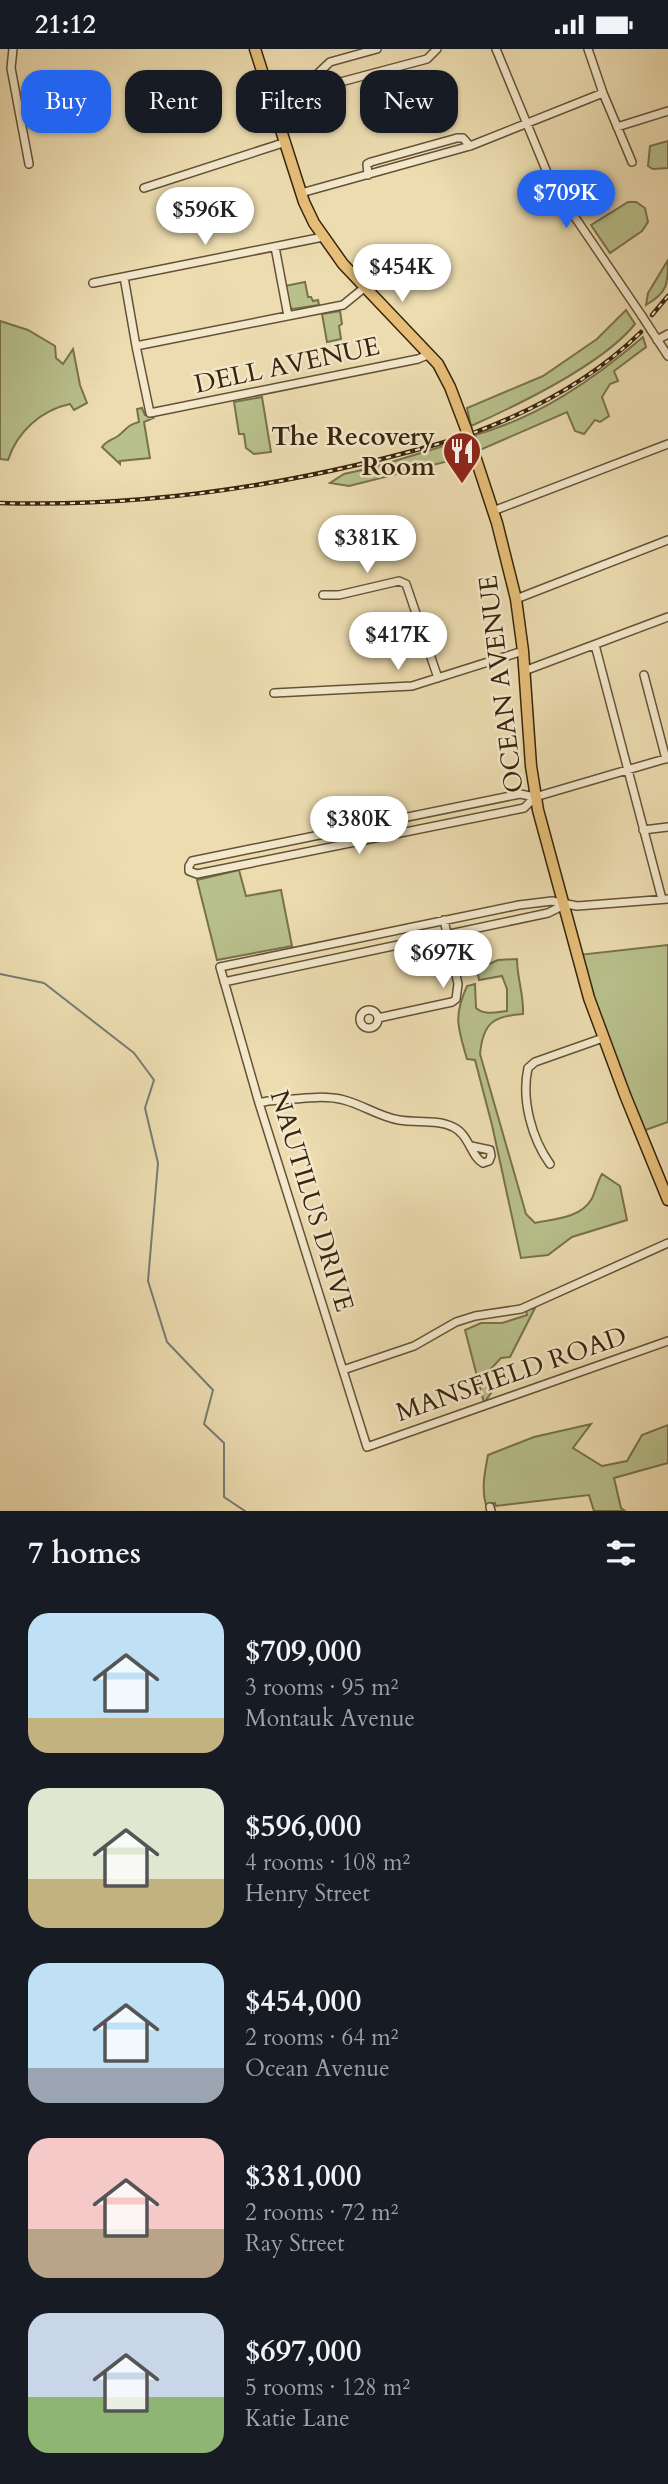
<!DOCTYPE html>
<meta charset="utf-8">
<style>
body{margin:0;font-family:Cardo,serif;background:#242831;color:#f1f3f6;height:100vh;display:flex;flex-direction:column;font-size:26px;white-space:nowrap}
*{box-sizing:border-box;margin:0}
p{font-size:23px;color:#9ea1a6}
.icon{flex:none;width:38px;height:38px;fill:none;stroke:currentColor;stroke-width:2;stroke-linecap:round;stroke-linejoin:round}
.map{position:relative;height:1462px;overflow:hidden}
.details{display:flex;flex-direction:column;background:#171b24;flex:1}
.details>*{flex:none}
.top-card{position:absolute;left:21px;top:21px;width:626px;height:63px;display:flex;gap:14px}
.price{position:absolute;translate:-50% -60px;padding:0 16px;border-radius:24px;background:#fff;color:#222;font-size:23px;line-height:46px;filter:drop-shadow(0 2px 4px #0008)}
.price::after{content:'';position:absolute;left:50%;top:42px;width:21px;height:16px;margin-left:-10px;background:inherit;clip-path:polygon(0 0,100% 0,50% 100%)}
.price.on{background:#2563eb;color:#fff}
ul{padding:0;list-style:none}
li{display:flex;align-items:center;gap:21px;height:175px;padding:0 28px}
li span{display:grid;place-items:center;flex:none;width:196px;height:140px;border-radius:21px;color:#555}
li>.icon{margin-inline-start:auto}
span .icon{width:84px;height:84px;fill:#fffc;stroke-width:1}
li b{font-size:30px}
h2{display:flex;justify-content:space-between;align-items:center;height:84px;padding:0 28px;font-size:30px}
.pill{padding:0 24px;border-radius:21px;background:#171b24;box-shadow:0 2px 5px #0004;font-size:24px;line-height:63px}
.pill.on{background:#2563eb;color:#fff}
.status{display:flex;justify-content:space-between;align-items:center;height:49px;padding:0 35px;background:#171b24;direction:ltr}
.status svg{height:19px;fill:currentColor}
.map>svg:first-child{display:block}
.green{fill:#b8c08b;stroke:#78724c;stroke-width:2}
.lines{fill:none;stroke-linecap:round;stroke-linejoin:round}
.stream{stroke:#757d73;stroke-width:2}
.minor-casing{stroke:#645235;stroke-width:10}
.major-casing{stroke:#37240c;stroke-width:13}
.minor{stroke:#f3e8cc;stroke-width:7}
.major{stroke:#e6be78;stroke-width:10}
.rail-casing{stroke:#37240c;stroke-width:4.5}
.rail{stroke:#f3e8cc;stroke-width:2;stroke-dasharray:5;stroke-linecap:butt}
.minor-bridge-casing{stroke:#645235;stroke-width:10;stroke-linecap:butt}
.major-bridge-casing{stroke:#37240c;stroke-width:13;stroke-linecap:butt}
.minor-bridge{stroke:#f3e8cc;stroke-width:7}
.major-bridge{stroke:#e6be78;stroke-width:10}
.labels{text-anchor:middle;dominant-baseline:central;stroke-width:5;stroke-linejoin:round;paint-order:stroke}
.street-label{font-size:26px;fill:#37240c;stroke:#f3e8cc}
.poi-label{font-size:26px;font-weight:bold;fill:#37240c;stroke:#f3e8cc;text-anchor:end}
</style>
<div class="status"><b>21:12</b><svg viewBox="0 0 49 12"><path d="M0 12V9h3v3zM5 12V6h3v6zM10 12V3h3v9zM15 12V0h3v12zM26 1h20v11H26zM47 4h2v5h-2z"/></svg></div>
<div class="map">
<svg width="668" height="1462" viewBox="0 0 668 1462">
<rect width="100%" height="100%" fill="#ecdcb0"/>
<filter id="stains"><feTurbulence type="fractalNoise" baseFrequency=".00286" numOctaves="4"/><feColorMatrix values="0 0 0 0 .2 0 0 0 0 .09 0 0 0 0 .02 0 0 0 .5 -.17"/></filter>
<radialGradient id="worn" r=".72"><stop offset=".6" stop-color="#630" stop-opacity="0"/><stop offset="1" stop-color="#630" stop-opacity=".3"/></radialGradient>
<path class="green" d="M668 92V119L653 120 648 117 650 97Z
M628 153H636L645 159 648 173 642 182 610 204 591 176Z
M668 211C668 235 668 243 646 256L648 244Z
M305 233 308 248H311L313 252 318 251 319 256 293 260 290 258 285 237Z
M626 261 635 275C602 316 520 355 471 377L467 359 543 327 597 290Z
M340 262 342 275 339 277 341 290 327 293 322 265Z
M0 272 28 281 55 297 56 309 63 315 73 300 80 336 87 354 74 361 70 355C41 361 17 383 8 411L0 410Z
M643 288 646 298 614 322 618 332 610 335 602 348 609 367 600 373 595 371 584 385 575 382 567 363 480 401 475 386C539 368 593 331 643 288Z
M262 348 271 403 254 405 246 399 244 385H239L234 353Z
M142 359 145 366 153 369 144 373 150 409 120 412V415L102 398C107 391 112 391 118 387 127 380 127 376 139 373L137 360Z
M463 391 466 401 461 409 349 437 330 434 344 425 375 418Z
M239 821 246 847 281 841 292 897 217 911 197 831Z
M668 896V1073L640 1083 578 906Z
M517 910C517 929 524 946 523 965 493 967 483 974 480 1005L526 1165 535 1174C554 1170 580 1169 591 1151 595 1145 597 1133 602 1125L620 1137 627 1171 572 1188 548 1206 521 1209 492 1076 475 1011 467 1010C458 979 453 968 467 937L475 935 476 959C485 967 497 963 507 962V940L502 927 479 931 477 920 498 911Z
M535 1259 510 1308 501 1309 486 1325 491 1344 484 1354 465 1281 481 1274H502L527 1266 526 1261Z
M591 1375 573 1399 602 1417 627 1412 642 1386 668 1376V1414L614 1429 621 1459 625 1462H594L589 1446 496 1457 495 1454 486 1456C481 1439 485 1423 488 1406L534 1388Z"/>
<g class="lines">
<path class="stream" d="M0 925 44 934 134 1004 154 1031 145 1059 158 1114 148 1232 167 1293 213 1341 204 1375 224 1394V1448L245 1462"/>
<defs>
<path id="minor" d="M13 0 11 19 29 115
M496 0 551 133 642 267
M588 0 603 44 632 113
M312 30 333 35 427 10 437 0
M269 41 312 30 330 13 377 0
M617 78 668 62
M368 126 367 115 371 113 457 89H463L470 97
M144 139 286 93
M301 144 470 97 603 44
M275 198 288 267
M124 228 136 297 150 364 418 310 430 305
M93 234 323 188
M651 281 668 307
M657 291 668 285
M136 297 343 256 364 239
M493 462 668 395
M323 546H339L399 532 406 535 438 629
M516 550 668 491
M595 596 662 850
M524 622 668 568
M644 626 666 710
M274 644 412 637 523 602
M535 748 520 745 192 812 189 817V822L197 825 524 759 535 748 668 709
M643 781 668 778
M668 850 577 857 552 852 519 856 220 918 259 1054 367 1398 668 1292
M224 933 548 864 564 856
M360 970a9 9 0 1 1 18 0a9 9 0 1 1-18 0Z
M378 969 452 953 456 950 458 935 444 871
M259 1054 268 1052C292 1051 321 1045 344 1051 363 1056 380 1068 399 1071 416 1074 438 1070 453 1078 469 1085 471 1108 483 1114L489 1112 491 1107 490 1101 471 1097
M550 1115C532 1090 521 1051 528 1019L535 1013 603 989
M343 1321 414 1297 456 1273 475 1267 521 1260 668 1194
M490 1458 491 1462"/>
<path id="major" d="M255 0 304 153 314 174 343 215 438 315 450 338 466 380
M469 389 497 474 516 550 523 602 531 717 538 761 589 949 625 1046 668 1151"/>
</defs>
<use href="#minor" class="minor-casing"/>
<use href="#major" class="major-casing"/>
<use href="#minor" class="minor"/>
<use href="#major" class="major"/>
<defs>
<path id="rail" d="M652 266 668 247
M473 384C535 361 593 330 641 283
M0 454C158 459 311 433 462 388"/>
</defs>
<use href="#rail" class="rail-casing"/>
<use href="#rail" class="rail"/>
<defs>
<path id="minor-bridge" d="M642 267 651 281"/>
<path id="major-bridge" d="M466 380 469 389"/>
</defs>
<use href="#minor-bridge" class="minor-bridge-casing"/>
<use href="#major-bridge" class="major-bridge-casing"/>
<use href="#minor-bridge" class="minor-bridge"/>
<use href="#major-bridge" class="major-bridge"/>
</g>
<defs>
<symbol id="restaurant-pin" viewBox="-11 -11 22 30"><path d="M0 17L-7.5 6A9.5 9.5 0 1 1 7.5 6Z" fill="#8f2418" stroke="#f3e8cc"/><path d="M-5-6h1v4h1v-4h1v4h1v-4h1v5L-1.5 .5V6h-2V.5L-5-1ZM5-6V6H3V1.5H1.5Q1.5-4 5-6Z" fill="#fff"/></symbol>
</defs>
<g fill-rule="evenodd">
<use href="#restaurant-pin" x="440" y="380" width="44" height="60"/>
</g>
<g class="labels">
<g class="street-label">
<text transform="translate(287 316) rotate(-12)">DELL AVENUE</text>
<text transform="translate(501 635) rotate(-97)">OCEAN AVENUE</text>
<text transform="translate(312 1152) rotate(73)">NAUTILUS DRIVE</text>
<text transform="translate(511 1325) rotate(-19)">MANSFIELD ROAD</text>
</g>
<g class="poi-label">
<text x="435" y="387">The Recovery<tspan x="435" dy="30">Room</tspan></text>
</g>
</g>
<rect width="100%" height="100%" filter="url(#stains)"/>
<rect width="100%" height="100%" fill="url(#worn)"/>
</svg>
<b class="price on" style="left:566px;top:181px">$709K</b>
<b class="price" style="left:205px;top:198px">$596K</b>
<b class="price" style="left:402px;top:255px">$454K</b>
<b class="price" style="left:367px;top:526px">$381K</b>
<b class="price" style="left:398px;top:623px">$417K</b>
<b class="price" style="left:359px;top:807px">$380K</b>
<b class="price" style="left:443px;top:941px">$697K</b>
<div class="top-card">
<a class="pill on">Buy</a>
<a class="pill">Rent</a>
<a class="pill">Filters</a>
<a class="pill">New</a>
</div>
</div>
<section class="details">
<h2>7 homes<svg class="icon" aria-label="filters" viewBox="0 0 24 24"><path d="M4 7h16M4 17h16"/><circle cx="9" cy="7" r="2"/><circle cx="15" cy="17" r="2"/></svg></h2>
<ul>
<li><span style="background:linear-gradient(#bfe0f5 75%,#c2b280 0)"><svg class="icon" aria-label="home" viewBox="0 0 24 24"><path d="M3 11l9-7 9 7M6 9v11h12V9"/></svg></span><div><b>$709,000</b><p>3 rooms · 95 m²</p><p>Montauk Avenue</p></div></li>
<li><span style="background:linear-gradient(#dfe7d0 65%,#c2b280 0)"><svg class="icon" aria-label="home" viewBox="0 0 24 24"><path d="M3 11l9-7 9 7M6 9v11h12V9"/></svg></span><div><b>$596,000</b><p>4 rooms · 108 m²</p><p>Henry Street</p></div></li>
<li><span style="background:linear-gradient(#bfe0f5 75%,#9aa5b1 0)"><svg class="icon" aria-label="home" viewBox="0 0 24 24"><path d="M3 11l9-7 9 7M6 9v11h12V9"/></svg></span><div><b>$454,000</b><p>2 rooms · 64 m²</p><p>Ocean Avenue</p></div></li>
<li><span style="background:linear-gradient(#f6c9c9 65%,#b9a48a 0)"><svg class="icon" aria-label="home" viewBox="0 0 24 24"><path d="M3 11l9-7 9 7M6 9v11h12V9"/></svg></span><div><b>$381,000</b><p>2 rooms · 72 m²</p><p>Ray Street</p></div></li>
<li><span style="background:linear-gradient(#c9d6e8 60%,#8fb573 0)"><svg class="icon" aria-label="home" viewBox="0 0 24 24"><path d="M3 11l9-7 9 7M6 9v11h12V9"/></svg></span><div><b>$697,000</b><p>5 rooms · 128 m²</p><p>Katie Lane</p></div></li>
</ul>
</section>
